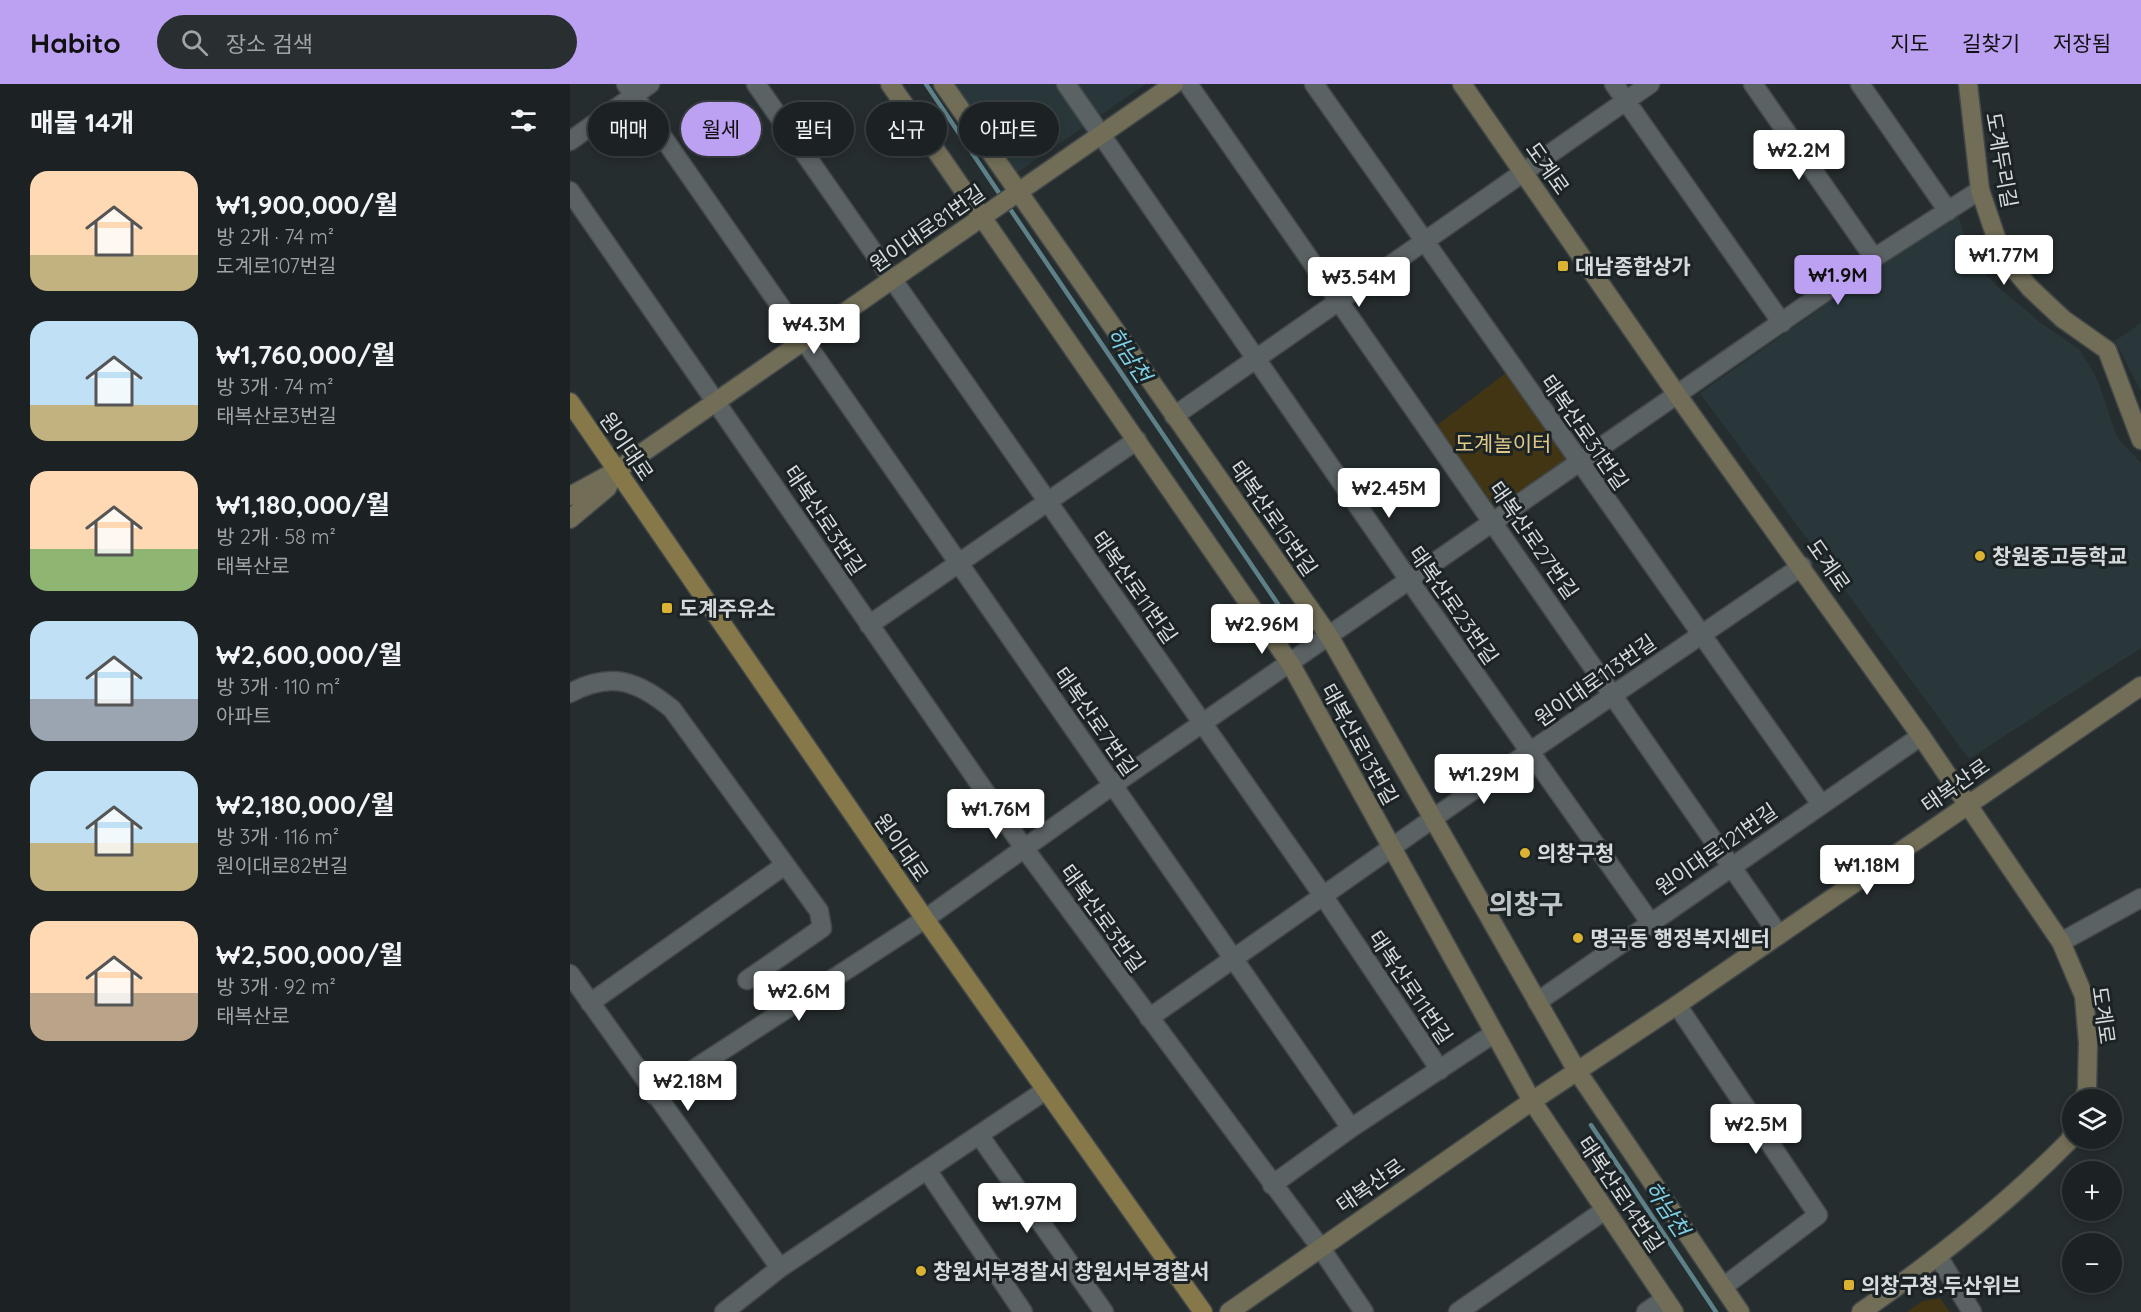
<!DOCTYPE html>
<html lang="ko">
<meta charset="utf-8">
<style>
body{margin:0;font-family:Quicksand,"Noto Sans KR",sans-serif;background:#292f30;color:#f1f3f6;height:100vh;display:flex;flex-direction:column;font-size:22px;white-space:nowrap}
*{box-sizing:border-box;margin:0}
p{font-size:20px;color:#a0a4a6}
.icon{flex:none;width:33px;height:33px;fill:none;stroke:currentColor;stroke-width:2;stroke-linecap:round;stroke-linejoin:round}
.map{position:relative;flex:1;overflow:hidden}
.panel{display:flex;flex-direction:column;background:#1c2223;width:570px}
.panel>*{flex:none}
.top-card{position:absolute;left:18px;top:18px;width:570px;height:54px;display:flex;gap:12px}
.controls{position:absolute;left:1492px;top:1005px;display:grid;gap:12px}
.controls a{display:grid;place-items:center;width:60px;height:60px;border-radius:50%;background:#1c2223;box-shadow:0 3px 9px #0003,0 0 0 2px #3a3f41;font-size:30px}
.price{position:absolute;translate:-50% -51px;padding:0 14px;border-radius:6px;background:#fff;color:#222;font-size:20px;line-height:39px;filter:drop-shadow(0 2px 3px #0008)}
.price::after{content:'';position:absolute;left:50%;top:36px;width:18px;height:14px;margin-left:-9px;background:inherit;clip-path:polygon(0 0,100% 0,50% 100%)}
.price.active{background:#bca0f2;color:#111}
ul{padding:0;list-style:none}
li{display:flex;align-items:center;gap:18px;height:150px;padding:0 30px}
li span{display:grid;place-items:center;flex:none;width:168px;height:120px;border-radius:18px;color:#555}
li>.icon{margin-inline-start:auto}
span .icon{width:72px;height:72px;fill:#fffc;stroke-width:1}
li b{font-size:26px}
h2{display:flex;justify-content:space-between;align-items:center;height:72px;padding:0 30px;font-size:26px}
.pill{padding:0 21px;border-radius:27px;background:#1c2223;box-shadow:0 3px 9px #0003,0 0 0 2px #3a3f41;font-size:21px;line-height:54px}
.pill.active{background:#bca0f2;color:#111}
header{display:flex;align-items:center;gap:36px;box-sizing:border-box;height:84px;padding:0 30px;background:#bca0f2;color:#111}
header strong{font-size:28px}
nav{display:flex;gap:33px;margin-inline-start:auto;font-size:21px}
.search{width:420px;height:54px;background:#292f30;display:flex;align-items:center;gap:15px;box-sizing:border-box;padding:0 21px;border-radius:33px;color:#a0a4a6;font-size:22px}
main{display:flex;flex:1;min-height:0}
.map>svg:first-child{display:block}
.built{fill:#29373b}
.green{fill:#423514}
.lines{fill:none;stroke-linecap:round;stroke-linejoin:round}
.stream{stroke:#5d8089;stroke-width:4.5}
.street-casing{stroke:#43484a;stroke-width:21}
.secondary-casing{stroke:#43484a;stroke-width:21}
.primary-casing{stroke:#43484a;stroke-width:21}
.street{stroke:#5b6264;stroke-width:18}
.secondary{stroke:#716d56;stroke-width:18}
.primary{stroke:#877849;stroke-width:18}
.poi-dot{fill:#dcb233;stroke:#1c2325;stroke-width:2}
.labels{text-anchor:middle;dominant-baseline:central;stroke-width:6;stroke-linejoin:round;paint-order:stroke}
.street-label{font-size:21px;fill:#d6dadc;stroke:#1c2325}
.poi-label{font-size:21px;font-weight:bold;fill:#d6dadc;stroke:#1c2325;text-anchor:start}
.park-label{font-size:21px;fill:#e0c889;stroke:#1c2325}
.water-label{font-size:22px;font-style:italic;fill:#7ecfe5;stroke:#1c2325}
.district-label{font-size:27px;font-weight:bold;fill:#bec6c9;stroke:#1c2325}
</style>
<header>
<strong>Habito</strong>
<div class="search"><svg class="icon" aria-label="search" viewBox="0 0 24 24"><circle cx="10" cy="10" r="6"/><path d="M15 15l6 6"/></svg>장소 검색</div>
<nav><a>지도</a><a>길찾기</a><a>저장됨</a></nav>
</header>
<main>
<section class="panel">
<h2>매물 14개<svg class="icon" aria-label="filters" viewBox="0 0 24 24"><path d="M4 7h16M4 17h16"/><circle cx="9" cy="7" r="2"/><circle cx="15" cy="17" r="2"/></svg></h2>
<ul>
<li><span style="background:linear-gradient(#ffd9b3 70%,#c2b280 0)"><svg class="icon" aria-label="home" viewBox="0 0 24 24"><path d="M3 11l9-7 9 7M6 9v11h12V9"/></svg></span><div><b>₩1,900,000/월</b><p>방 2개 · 74 m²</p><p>도계로107번길</p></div></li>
<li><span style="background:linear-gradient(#bfe0f5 70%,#c2b280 0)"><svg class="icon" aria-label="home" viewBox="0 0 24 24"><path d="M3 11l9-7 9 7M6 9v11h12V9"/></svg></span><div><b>₩1,760,000/월</b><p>방 3개 · 74 m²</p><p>태복산로3번길</p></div></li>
<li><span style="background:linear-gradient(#ffd9b3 65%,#8fb573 0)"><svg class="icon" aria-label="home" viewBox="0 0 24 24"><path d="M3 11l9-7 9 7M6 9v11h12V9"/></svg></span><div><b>₩1,180,000/월</b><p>방 2개 · 58 m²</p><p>태복산로</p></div></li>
<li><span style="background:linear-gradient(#bfe0f5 65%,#9aa5b1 0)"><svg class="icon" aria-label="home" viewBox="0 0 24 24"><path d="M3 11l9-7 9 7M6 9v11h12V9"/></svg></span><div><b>₩2,600,000/월</b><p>방 3개 · 110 m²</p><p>아파트</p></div></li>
<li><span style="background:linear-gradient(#bfe0f5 60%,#c2b280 0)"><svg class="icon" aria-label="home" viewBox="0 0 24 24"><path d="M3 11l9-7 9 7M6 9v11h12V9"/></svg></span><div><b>₩2,180,000/월</b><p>방 3개 · 116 m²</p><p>원이대로82번길</p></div></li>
<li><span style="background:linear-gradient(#ffd9b3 60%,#b9a48a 0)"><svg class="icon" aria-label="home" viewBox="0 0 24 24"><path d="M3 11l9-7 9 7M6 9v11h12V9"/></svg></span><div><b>₩2,500,000/월</b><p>방 3개 · 92 m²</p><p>태복산로</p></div></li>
</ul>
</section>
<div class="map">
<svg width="1571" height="1228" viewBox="0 0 1571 1228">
<rect width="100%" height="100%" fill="#262d2f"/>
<path class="built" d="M377 0H576L442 92Z
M1387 129 1403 177 1426 201 1471 239 1510 266 1528 297 1547 353 1571 379V564L1399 675 1130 309Z
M1571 239V307L1545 257Z"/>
<path class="green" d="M936 289 998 375 925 423 866 342Z
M1370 1214 1380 1228H1337L1353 1217Z"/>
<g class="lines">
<path class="stream" d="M356 0 433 115
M438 122 735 560
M1021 1041 1146 1228"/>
<defs>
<path id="street" d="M56 0 781 1044
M186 0 754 813 870 986
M496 0 839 496 1080 838
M618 0 1209 851
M744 0 1251 720
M1044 0 1212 239
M1183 0 1304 174
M1290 0 1378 127
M0 57 80 0
M0 107 454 764 750 1163 794 1228
M604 332 1080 0
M299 541 567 356
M0 609C42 587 68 597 102 625L249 827 252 844 177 896
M1491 858 1571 814
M0 890 210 1184
M967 918 1351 652
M20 919 215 781
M1107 921 1248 1131 1153 1203
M579 934 905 705 1232 482
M84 1011 355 835 543 701 1304 174 1410 106
M409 1051 534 1228
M357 1086 453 1228
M702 1101 781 1044 923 950
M1369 1174 1402 1228
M154 1228 210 1184 476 1006
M888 1228 1035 1126
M1076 1228 1095 1215"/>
<path id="secondary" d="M320 0 720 579 962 1017 1104 1228
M373 0 759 552 1007 987 1170 1228
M892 0 1108 312 1351 652 1491 858 1514 912 1518 959 1517 1006 1513 1016
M1398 0 1410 106 1432 171 1460 204 1493 235 1537 266 1571 356
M0 412 46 387 604 0
M0 435 37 404 46 387
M659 1228 962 1017 1107 921 1571 602
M1291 1228C1366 1176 1436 1121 1500 1056L1503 1047"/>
<path id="primary" d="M0 318 355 835 633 1228"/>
</defs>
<use href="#street" class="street-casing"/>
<use href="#secondary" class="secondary-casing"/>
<use href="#primary" class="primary-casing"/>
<use href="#street" class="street"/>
<use href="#secondary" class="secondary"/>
<use href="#primary" class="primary"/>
</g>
<g class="poi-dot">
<rect x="987" y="176" width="12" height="12" rx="3"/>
<circle cx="1410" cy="472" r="6"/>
<rect x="91" y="518" width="12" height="12" rx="3"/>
<circle cx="955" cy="769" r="6"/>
<circle cx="1008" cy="854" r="6"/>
<circle cx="351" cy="1187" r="6"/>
<rect x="1273" y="1195" width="12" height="12" rx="3"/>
</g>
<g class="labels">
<g class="street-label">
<text transform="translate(1432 76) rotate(80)">도계두리길</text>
<text transform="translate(978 84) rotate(55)">도계로</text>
<text transform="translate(357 144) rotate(-35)">원이대로81번길</text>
<text transform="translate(1015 348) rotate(55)">태복산로31번길</text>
<text transform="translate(57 362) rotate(56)">원이대로</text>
<text transform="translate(704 434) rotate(55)">태복산로15번길</text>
<text transform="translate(255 436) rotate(56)">태복산로3번길</text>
<text transform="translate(964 456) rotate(55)">태복산로27번길</text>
<text transform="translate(1259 481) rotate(55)">도계로</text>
<text transform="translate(565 503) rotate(55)">태복산로11번길</text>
<text transform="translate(884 521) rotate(55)">태복산로23번길</text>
<text transform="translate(1025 596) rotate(-35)">원이대로113번길</text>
<text transform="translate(526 637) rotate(55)">태복산로7번길</text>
<text transform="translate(790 660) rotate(61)">태복산로13번길</text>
<text transform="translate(1385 701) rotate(-35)">태복산로</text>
<text transform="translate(332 763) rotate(55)">원이대로</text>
<text transform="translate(1146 765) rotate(-35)">원이대로121번길</text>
<text transform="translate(533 834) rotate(54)">태복산로3번길</text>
<text transform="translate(841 903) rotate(56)">태복산로11번길</text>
<text transform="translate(1534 931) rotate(82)">도계로</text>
<text transform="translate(800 1101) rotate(-35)">태복산로</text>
<text transform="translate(1051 1110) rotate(56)">태복산로14번길</text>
</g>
<g class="poi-label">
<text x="1005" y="182">대남종합상가</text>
<text x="1422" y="472">창원중고등학교</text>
<text x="109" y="524">도계주유소</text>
<text x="967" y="769">의창구청</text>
<text x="1020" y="854">명곡동 행정복지센터</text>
<text x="363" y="1187">창원서부경찰서 창원서부경찰서</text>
<text x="1291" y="1201">의창구청.두산위브</text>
</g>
<g class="park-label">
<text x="933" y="359">도계놀이터</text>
</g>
<g class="water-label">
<text transform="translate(559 271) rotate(56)">하남천</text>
<text transform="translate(1097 1125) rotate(56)">하남천</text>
</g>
<g class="district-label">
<text x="956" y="820">의창구</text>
</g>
</g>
</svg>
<div class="controls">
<a><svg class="icon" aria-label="layers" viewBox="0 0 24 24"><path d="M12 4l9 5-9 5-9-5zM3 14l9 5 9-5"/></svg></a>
<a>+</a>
<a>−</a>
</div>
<b class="price" style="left:1229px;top:97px">₩2.2M</b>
<b class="price" style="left:1434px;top:202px">₩1.77M</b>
<b class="price active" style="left:1268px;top:222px">₩1.9M</b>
<b class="price" style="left:789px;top:224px">₩3.54M</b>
<b class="price" style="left:244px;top:271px">₩4.3M</b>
<b class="price" style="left:819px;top:435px">₩2.45M</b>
<b class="price" style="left:692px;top:571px">₩2.96M</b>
<b class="price" style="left:914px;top:721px">₩1.29M</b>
<b class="price" style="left:426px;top:756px">₩1.76M</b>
<b class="price" style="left:1297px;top:812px">₩1.18M</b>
<b class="price" style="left:229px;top:938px">₩2.6M</b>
<b class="price" style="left:118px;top:1028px">₩2.18M</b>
<b class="price" style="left:1186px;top:1071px">₩2.5M</b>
<b class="price" style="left:457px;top:1150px">₩1.97M</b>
<div class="top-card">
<a class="pill">매매</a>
<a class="pill active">월세</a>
<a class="pill">필터</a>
<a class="pill">신규</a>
<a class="pill">아파트</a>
</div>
</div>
</main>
